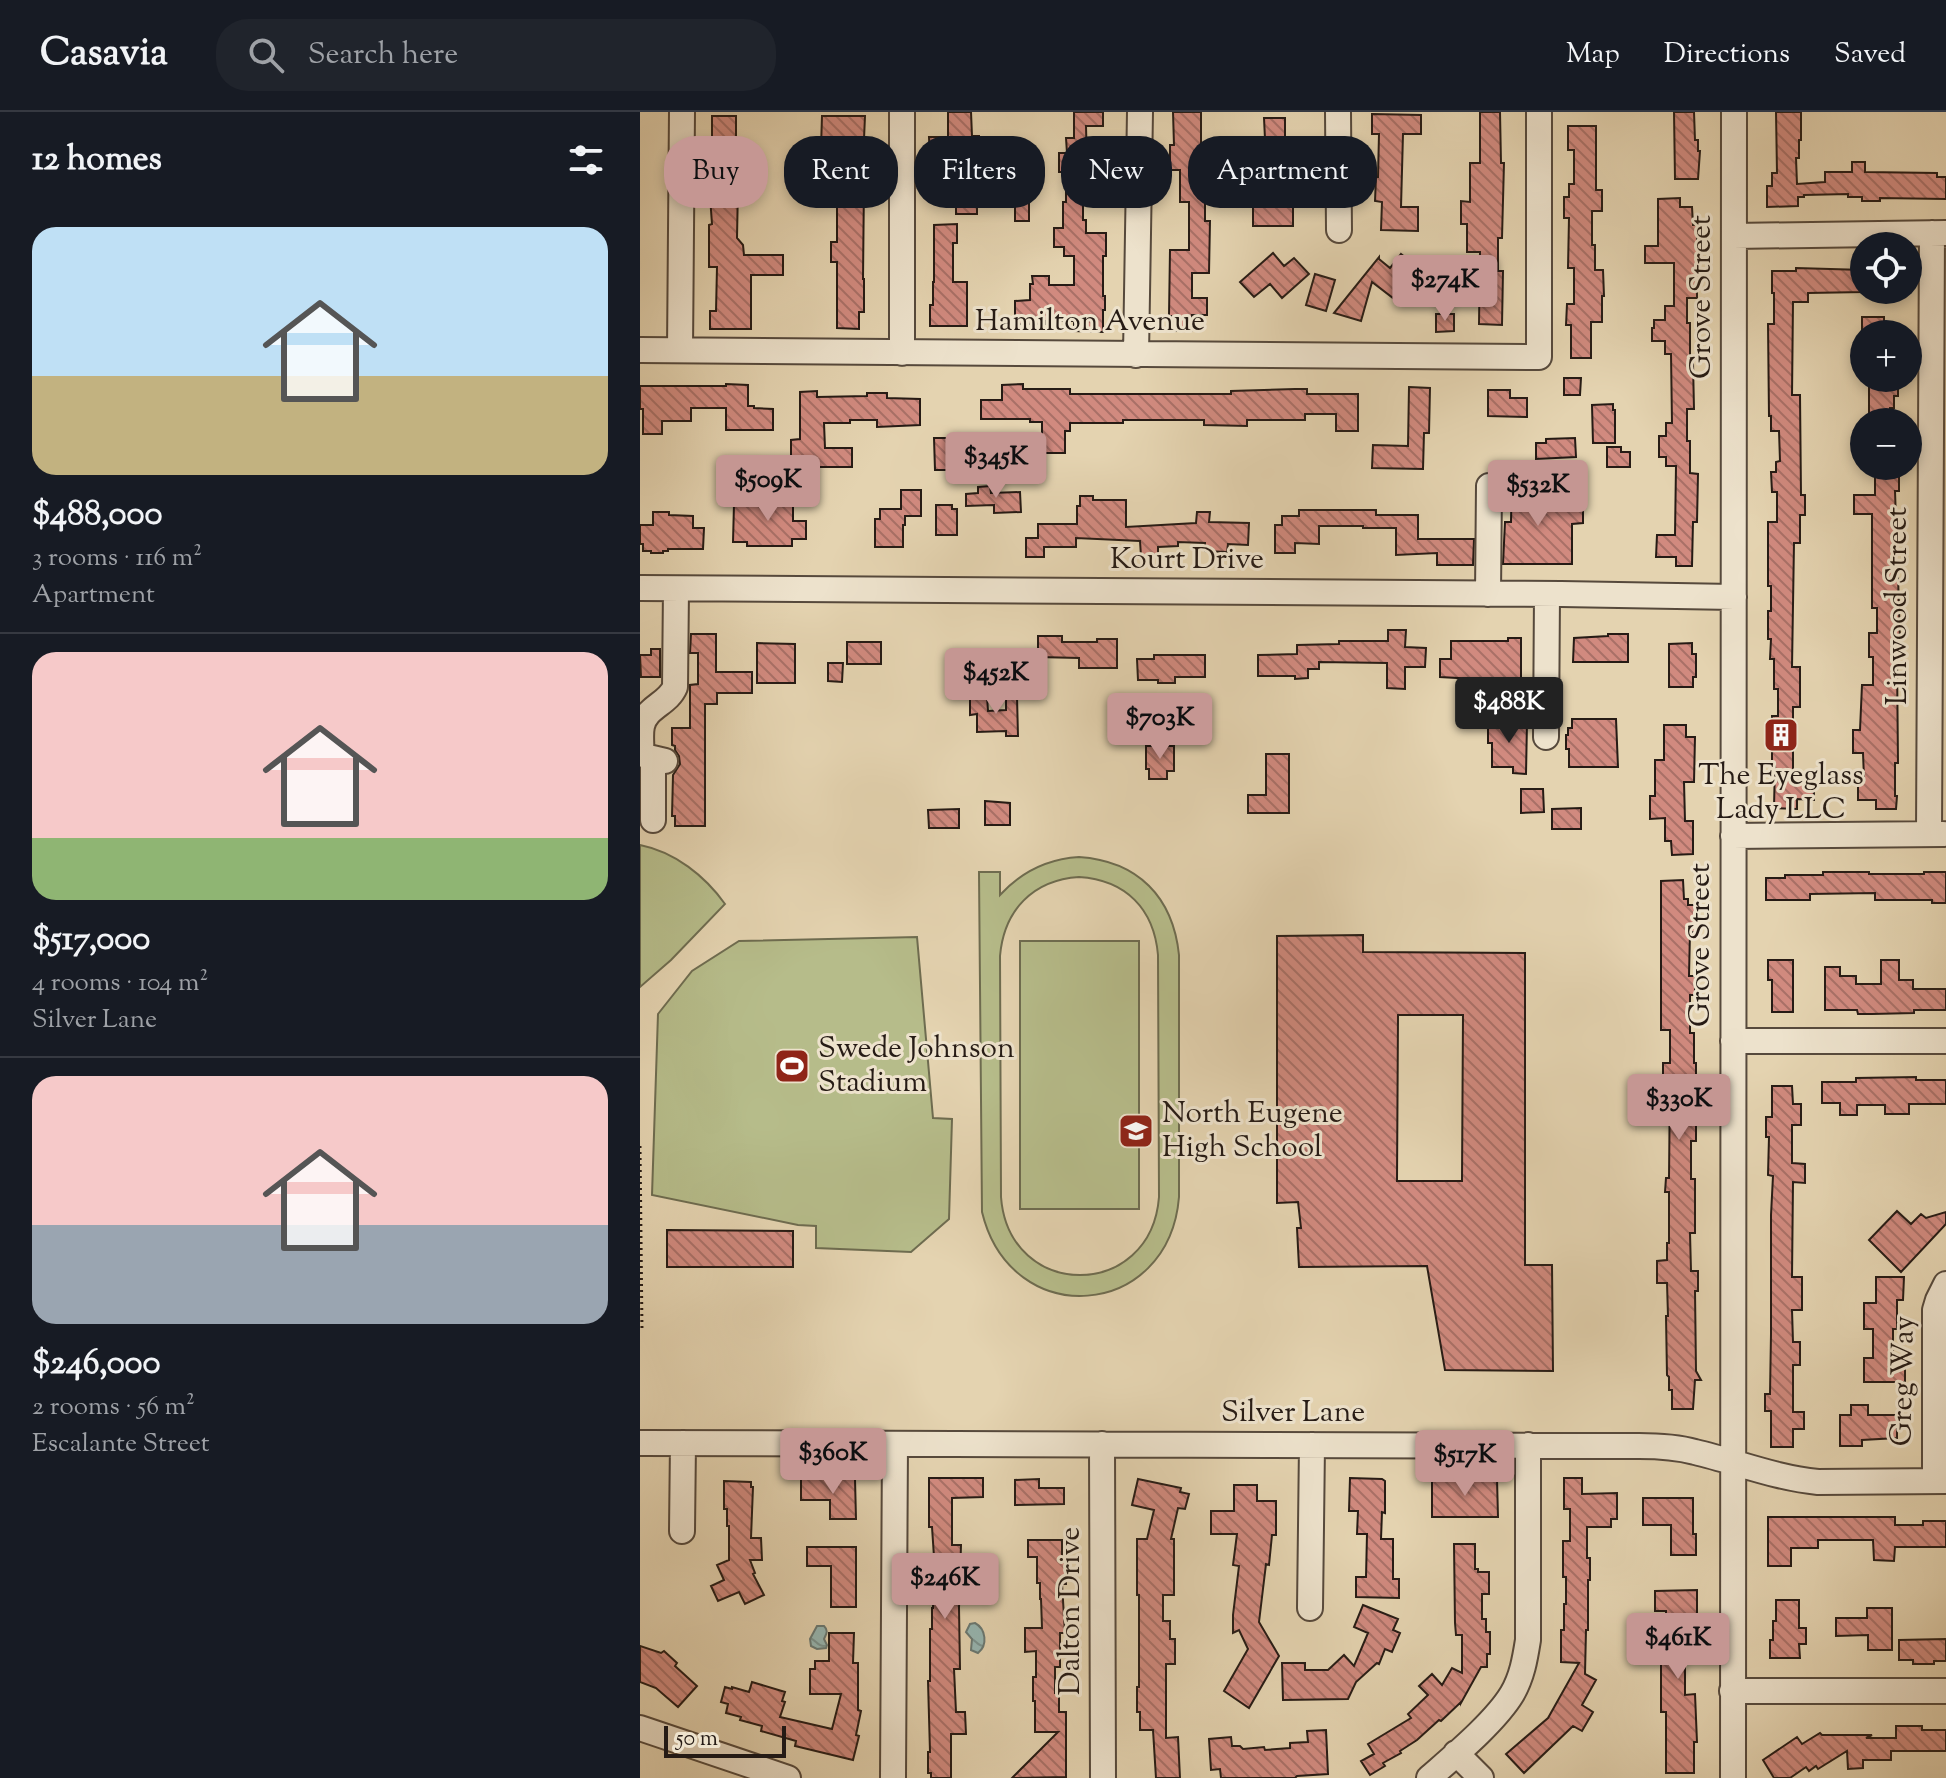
<!DOCTYPE html>
<meta charset="utf-8">
<style>
body{margin:0;font-family:"Sorts Mill Goudy",serif;background:#20242c;color:#f1f3f6;height:100vh;display:flex;flex-direction:column;font-size:30px;white-space:nowrap}
*{box-sizing:border-box;margin:0}
p{font-size:26px;color:#9ea1a6}
.icon{flex:none;width:44px;height:44px;fill:none;stroke:currentColor;stroke-width:2;stroke-linecap:round;stroke-linejoin:round}
.map{position:relative;flex:1;overflow:hidden}
.drawer{display:flex;flex-direction:column;background:#171b24;width:640px}
.drawer>*{flex:none}
.top-card{position:absolute;left:24px;top:24px;width:760px;height:72px;display:flex;gap:16px}
.buttons{position:absolute;left:1210px;top:120px;display:grid;gap:16px}
.buttons a{display:grid;place-items:center;width:72px;height:72px;border-radius:50%;background:#171b24;box-shadow:0 4px 12px #0003;font-size:40px}
.scale{position:absolute;left:24px;bottom:20px;width:122px;box-sizing:border-box;padding-left:8px;border:4px solid #261b15;border-top:0;font-size:22px;line-height:28px;white-space:nowrap;color:#261b15;-webkit-text-stroke:6px #ede2cc;paint-order:stroke}
.price{position:absolute;translate:-50% -68px;padding:0 18px;border-radius:8px;background:#c59692;color:#111;font-size:26px;line-height:52px;filter:drop-shadow(0 2px 4px #0008)}
.price::after{content:'';position:absolute;left:50%;top:48px;width:24px;height:18px;margin-left:-12px;background:inherit;clip-path:polygon(0 0,100% 0,50% 100%)}
.price.on{background:#222;color:#fff}
ul{padding:0;list-style:none}
li{display:grid;align-content:center;gap:16px;height:424px;padding:0 32px}
li+li{border-top:2px solid #363941}
li span{display:grid;place-items:center;height:248px;border-radius:24px;color:#555}
li>.icon{margin-inline-start:auto}
span .icon{width:144px;height:144px;fill:#fffc;stroke-width:1}
li b{font-size:34px}
h2{display:flex;justify-content:space-between;align-items:center;height:96px;padding:0 32px;font-size:34px}
.chip{padding:0 28px;border-radius:32px;background:#171b24;box-shadow:0 4px 12px #0003;font-size:28px;line-height:72px}
.chip.on{background:#c59692;color:#111}
header{display:flex;align-items:center;gap:48px;box-sizing:border-box;height:112px;padding:0 40px;background:#171b24;border-bottom:2px solid #363941}
header strong{font-size:38px}
nav{display:flex;gap:44px;margin-inline-start:auto;font-size:28px}
.search{width:560px;height:72px;background:#20242c;display:flex;align-items:center;gap:20px;box-sizing:border-box;padding:0 28px;border-radius:32px;color:#9ea1a6;font-size:30px}
main{display:flex;flex:1;min-height:0}
.map>svg:first-child{display:block}
.grass{fill:#b6bc8a;stroke:#6e6c50;stroke-width:2;fill-rule:evenodd}
.water{fill:url(#water-waves);stroke:#6a7973;stroke-width:2}
.building{fill:url(#building-back-hatch);stroke:#261b15;stroke-width:2;fill-rule:evenodd}
.lines{fill:none;stroke-linecap:round;stroke-linejoin:round}
.minor-casing{stroke:#56493c;stroke-width:28}
.path{stroke:#261b15;stroke-width:3;stroke-dasharray:2 4;stroke-linecap:butt}
.minor{stroke:#ede2cc;stroke-width:24}
.labels{text-anchor:middle;dominant-baseline:central;stroke-width:6;stroke-linejoin:round;paint-order:stroke}
.street-label{font-size:30px;fill:#261b15;stroke:#ede2cc}
.poi-label{font-size:30px;fill:#261b15;stroke:#ede2cc;text-anchor:start}
</style>
<header>
<strong>Casavia</strong>
<div class="search"><svg class="icon" aria-label="search" viewBox="0 0 24 24"><circle cx="10" cy="10" r="6"/><path d="M15 15l6 6"/></svg>Search here</div>
<nav><a>Map</a><a>Directions</a><a>Saved</a></nav>
</header>
<main>
<section class="drawer">
<h2>12 homes<svg class="icon" aria-label="filters" viewBox="0 0 24 24"><path d="M4 7h16M4 17h16"/><circle cx="9" cy="7" r="2"/><circle cx="15" cy="17" r="2"/></svg></h2>
<ul>
<li><span style="background:linear-gradient(#bfe0f5 60%,#c2b280 0)"><svg class="icon" aria-label="home" viewBox="0 0 24 24"><path d="M3 11l9-7 9 7M6 9v11h12V9"/></svg></span><div><b>$488,000</b><p>3 rooms · 116 m²</p><p>Apartment</p></div></li>
<li><span style="background:linear-gradient(#f6c9c9 75%,#8fb573 0)"><svg class="icon" aria-label="home" viewBox="0 0 24 24"><path d="M3 11l9-7 9 7M6 9v11h12V9"/></svg></span><div><b>$517,000</b><p>4 rooms · 104 m²</p><p>Silver Lane</p></div></li>
<li><span style="background:linear-gradient(#f6c9c9 60%,#9aa5b1 0)"><svg class="icon" aria-label="home" viewBox="0 0 24 24"><path d="M3 11l9-7 9 7M6 9v11h12V9"/></svg></span><div><b>$246,000</b><p>2 rooms · 56 m²</p><p>Escalante Street</p></div></li>
</ul>
</section>
<div class="map">
<svg width="1306" height="1666" viewBox="0 0 1306 1666">
<defs>
<pattern id="water-waves" width="16" height="10" patternUnits="userSpaceOnUse" patternTransform="scale(2)"><rect width="16" height="10" fill="#97b7b2"/><path d="M0 5q4-4 8 0t8 0" fill="none" stroke="#7b9490"/></pattern>
<pattern id="building-back-hatch" width="6" height="6" patternUnits="userSpaceOnUse" patternTransform="scale(2)"><rect width="6" height="6" fill="#d18a7f"/><path d="M-1 5l2 2M0 0l6 6M5-1l2 2" fill="none" stroke="#a97067"/></pattern>
</defs>
<rect width="100%" height="100%" fill="#e4d3b0"/>
<filter id="stains"><feTurbulence type="fractalNoise" baseFrequency=".0025" numOctaves="4"/><feColorMatrix values="0 0 0 0 .2 0 0 0 0 .09 0 0 0 0 .02 0 0 0 .5 -.17"/></filter>
<radialGradient id="worn" r=".72"><stop offset=".6" stop-color="#630" stop-opacity="0"/><stop offset="1" stop-color="#630" stop-opacity=".3"/></radialGradient>
<path class="grass" d="M0 733C35 740 65 764 85 792L31 848 0 875Z
M439 745C498 749 533 785 539 843V1085C529 1208 371 1220 342 1100L339 760H360V783C382 759 407 747 439 745ZM439 765C486 768 514 797 518 843L519 1085C511 1189 369 1189 361 1085L360 844C364 798 393 768 439 765Z
M277 825 293 1006 312 1007 309 1107 271 1140 176 1136V1114L158 1113 12 1083 18 902 52 859 99 829Z
M380 829H499V1097H380Z"/>
<path class="water" d="M335 1511C346 1517 348 1533 338 1541L331 1538 332 1527 326 1520 330 1512Z
M177 1514H184C189 1519 186 1522 184 1527L187 1533 186 1536 177 1537 171 1534 170 1527Z"/>
<path class="building" d="M308 0H331L332 24H339V44H337V102H316V86H312V78H291L289 25H308Z
M434 0H463V14H446L447 54H465V77H443V108H446V121H466V144H463V184H465V198H463V220L434 219V209H405V212H375V189L390 188V172H393L392 164H409V173H434V144H424V135H414V116H423V90H426V60H419V41H427L426 26H434Z
M533 0H561V33H566V40H576V66H565V109H570L569 161H552V186H567V203H552V219H531V204H529L530 138H549V90H540V58H530V33H534Z
M840 0H860L861 51H864L862 126H858V159H863L862 213 839 212 840 140H827V112H821V89L830 90V51H840Z
M1034 0H1054L1055 28H1058V39H1060L1058 67H1035Z
M1136 0H1161V28H1159V46H1156L1157 72 1185 70V60H1212V50H1225V60L1297 61V65H1306V87L1240 86V89H1222V85H1208V82L1164 83V85H1158V94L1127 95V74H1132V61H1137Z
M732 2 781 3V22H763L761 95H778V119L741 118 742 90 735 89 736 65H738L739 22H732Z
M72 4H96V55H108V74H98L97 126 103 133 104 143H143V163H111V217H70V199H76L77 155H69V113L72 112 69 70H77V44H72Z
M182 4H225L224 27H228V44H220V70H224L223 167H224V200H219V217L197 216V150H191V130H197V44H190L191 36H181Z
M624 6H645V34H664V56H659V81H653V114H613V94H617V69H625L624 39H616V27H625Z
M928 14H956V78H962V99H952V133H955V158H963L964 184H962V210H951V246H931V213H926L927 192H934V156H928L929 106H924V85H929V72H934V38H928Z
M375 85H389V109H375Z
M1040 86V95H1052L1053 113H1057V186H1047V211H1050V251H1053L1054 297H1047V329H1050V361L1058 362 1057 410H1053L1052 454H1036V445H1016L1017 423H1035L1036 354H1026V345H1019V324H1026V311H1032L1031 242H1025V229H1012V216H1014V208H1025V194H1034V151H1005V134H1018V87Z
M317 112V131H313V170H327V214H290V193H293V170H294V113Z
M633 141 644 154 654 146 669 162 642 186 630 172 614 185 600 170Z
M761 142 795 169 780 187 763 174 753 186 732 170 721 209 694 201 739 145V147L750 156Z
M1156 156 1224 158V180L1168 181V190H1153L1152 283H1160L1161 383H1165V403H1160V431H1154L1152 555H1160V595H1153V664H1174V688L1157 687V697L1134 696 1135 651H1132V604H1138V577H1134V547H1130L1131 527H1128V499H1131V474H1128V410H1137V380H1132L1131 360H1136V350L1140 349 1139 319H1131V304H1129L1128 212H1134V181H1132V159H1156Z
M675 162 695 168 686 199 666 193Z
M796 202H814V219L796 220Z
M1222 205H1244V222H1222Z
M924 266H941L940 283H924Z
M1229 266H1258V284H1254V296H1250V310H1229Z
M86 272 108 273V294H114V296L133 297V318H86V296H51V309H22V322H3V297H0V274H86Z
M383 272V277H430V282H591V279L655 277H667V282H718V319H696V302H665V308H607V314L564 313V308H483V311H430V319H425V341H402V310H390V307H341V288H362V273Z
M769 275 790 276 789 321H784L783 357 732 356 733 333 768 334Z
M848 278H870V286H887V305L848 304Z
M177 279V285L227 284V281H247V286L280 287V313L237 315V308H210V311H184L185 336H212V355H163V352H151V328L160 327V280Z
M973 292V298H975V331H953L952 293Z
M294 326H308V341L315 340V358H295Z
M935 326 936 345 896 347V331H906V327Z
M967 335H981V340H990V355H967Z
M856 350H871V362L856 361Z
M1235 354H1259V379H1255L1257 435H1254L1255 464H1258L1260 529H1258L1257 547 1258 651H1255V684H1257L1256 697H1236V688H1218V666H1224L1223 641H1213V618H1220L1222 573H1233V545H1229V521H1237V496H1232V402H1214V383H1235Z
M872 359H892V374H894V397L929 396V389H943V411L932 412V452H863L865 410H871Z
M350 374 351 381 380 380 381 400 354 401V393L326 394V382L338 381V375Z
M261 378H281V404H265V413H263V435H235V407H240V397H261Z
M127 382H151V392H153V409H166V427H152V434H107V430H93L94 392H127Z
M440 384H453V388H486V415L556 411 557 400H570L569 410 609 411 608 433 588 432 587 440 565 439V431L538 430V434L518 435V443L501 444 500 429 436 426V435H404V445H386V426H398V412H437V394H440Z
M296 393H312V397H317V423H296Z
M659 398H736V403H778V427H834L833 453H797V441L756 443V416H723V414H679V432L655 431V441H635V413H642V404H659Z
M13 400H29V403L53 404V416H64L63 437H28V439H23V441H11V439H3V432H0V413H13Z
M748 518H766L765 535 786 536 785 555H765V577L747 576V551L679 550V557H668V566L655 567V564H618V543L657 542V533L699 532V529H748Z
M51 522H76V560H112V581H77V592H65V714H35V704H32L33 663 40 652 39 644 35 638V634L32 633V616H50V573L58 572V541H50Z
M968 522H988V550H933L934 526 968 524Z
M398 524H422V530H457V527H477V556H439V546L398 545Z
M868 526H881V574H853V568L800 565V547H811V529H868Z
M207 530H241V552H207Z
M117 531 155 532V571H117Z
M1052 531V542H1056V565H1053V575H1029V532Z
M11 537H20V565H1L0 543H11Z
M514 543H565V565H535V571H518V568H498L497 547H514Z
M188 551H203L202 570 188 569Z
M347 584 348 599 366 598V585H377L378 624H366V619L337 620V602L330 603V585Z
M932 607H976L978 655H929V637H926V623H928V616H932Z
M848 609 887 610 886 662 873 661V655H852V631H848Z
M1024 613H1046V625H1055L1054 670H1044L1045 709H1053V742L1032 743 1031 729H1025V706L1010 707V684H1015V648H1024Z
M506 634H534V659H527V667H509V657H506Z
M626 642H649V701H608V683H626Z
M881 677H903L904 700 881 701Z
M345 689 370 691V713H345Z
M941 696V717H912V697Z
M319 697V716H289L288 698Z
M1183 760H1229V762H1284V760H1306V791H1292V788H1235V781L1170 782V788H1126V766H1145V763H1183Z
M1043 768 1044 787H1048V793H1057L1058 820H1050L1049 864H1055V883H1050V921H1054V951H1056V968H1052V1010H1056V1029H1051V1067H1055V1121H1050L1051 1159H1058V1179H1055L1056 1259 1061 1268H1055L1053 1297H1032V1278H1029V1265L1027 1263 1026 1204H1028L1027 1171H1017V1149L1027 1148V1131H1029V1080H1025L1026 1066H1029L1030 965 1023 964V951H1030V918H1021V769Z
M723 823V840L885 841V1153H912L913 1259 805 1258 787 1154 659 1155 657 1116H661L658 1090 637 1091V824ZM758 903H823L822 1069H757Z
M1128 848H1153V900H1132V868H1128Z
M1241 848H1259V868H1273V877H1306V898H1274V901L1232 902H1218L1217 898H1185V855H1200V864H1216V872H1241Z
M1276 965V968H1306V992H1269V1002H1245V993H1217V1003H1200V991H1182V970H1216V966Z
M1132 974H1152L1153 992H1161V1013H1152V1051L1165 1052V1071L1153 1070 1152 1165H1162V1198H1152L1153 1230H1160V1253H1153V1300H1164V1317H1153V1335H1131V1299H1125V1282H1130L1131 1222V1103L1133 1064 1128 1063 1129 1025H1126V1005H1132Z
M1257 1099 1271 1112 1281 1102 1286 1106 1306 1100V1112L1261 1160 1229 1128Z
M27 1118 153 1119V1155H27Z
M1236 1165H1264L1263 1188H1257V1217H1253V1248H1265V1270H1224V1246H1233V1217H1224V1191H1236Z
M1211 1293H1228V1303H1257V1326L1222 1328V1334H1200V1303H1211Z
M289 1366H343V1385L312 1386V1433H321L319 1496 320 1557H314L316 1600H325L326 1622H311V1666H291V1661H288V1640H290L288 1569H290V1517H292V1496H293L294 1445 292 1415H289Z
M710 1366 742 1367 745 1369V1401L742 1400 741 1427H753V1467H759V1486L716 1485V1465H726L727 1422H717L718 1399H709Z
M924 1366H942V1382L977 1381V1407H971V1415H947V1446H950V1468H948V1518H946L945 1562 956 1568 942 1593 953 1600 942 1619 933 1614 884 1661 866 1642 908 1606 939 1551 921 1550V1518H924V1492H926V1465H923V1429H930V1397H924Z
M161 1367H215L216 1407H190V1388H161Z
M399 1367V1376H424V1392L375 1393V1368Z
M498 1367 541 1376 540 1380 549 1382 545 1397 538 1396 531 1427H534V1483H523V1509H530V1527H535V1552H526V1626L538 1625 540 1666H516L513 1618H500V1600H497V1575H499V1483H497V1427H507L514 1398 492 1393Z
M792 1367H857L858 1405H792Z
M84 1369 111 1370V1375H113L111 1426H121L122 1448H110L115 1461 113 1462 124 1483 105 1492 99 1480 78 1489 71 1474 84 1468 77 1453 89 1448V1414H87V1397H84Z
M594 1373H617V1389H636V1423H632L629 1453 626 1452 619 1510 639 1544 609 1596 584 1579 608 1537 599 1518 593 1521V1503L599 1454 593 1453 597 1422H571V1399H594Z
M1003 1386H1053V1422H1056V1443H1031V1413H1003Z
M1128 1405H1255V1413H1283V1409H1306V1435H1255L1254 1449 1234 1448 1233 1428H1178V1436H1151V1454H1128Z
M388 1428H422V1450H426V1472H422L425 1521H420V1555H415V1581H419V1600H426V1665L372 1666 418 1620H395V1589H393V1565H396V1539L385 1540V1516H402L401 1487H400V1471H397V1445H388Z
M814 1432H835V1457H838V1460H849V1482H842V1507H846V1520H850V1542H847V1555H841L821 1591V1590L801 1609 799 1608 777 1628 760 1639 761 1641 743 1651 745 1654 730 1663 721 1649 734 1642 728 1632 771 1606 768 1602 788 1583 779 1574 792 1562 802 1573 812 1556 822 1561V1523H816L815 1511Z
M167 1435H216V1495H191V1454H167Z
M1057 1478V1502H1050V1521H1046L1045 1536V1583L1055 1582 1057 1630H1054V1661H1026V1600H1021V1547H1026V1499H1015V1479Z
M1136 1488H1159V1516H1166V1532H1159L1160 1546H1130V1528H1133V1509H1136Z
M723 1493 758 1507 753 1518 760 1521 752 1540 745 1537 739 1552 737 1551 716 1570 708 1587 643 1588 642 1551H665V1558H688L704 1543 714 1554 728 1521 714 1515Z
M1227 1496H1252V1538H1228V1523L1196 1524V1506H1227Z
M189 1521H214L213 1551H218V1598L221 1599 216 1623 219 1624 213 1648 155 1634 156 1629 121 1619 122 1614 100 1608 101 1605 86 1601 88 1592 81 1590 85 1575 92 1577V1575L109 1580 112 1570 145 1580 142 1589 145 1590 140 1605 192 1617 201 1582H170V1557H175V1549H189Z
M1306 1527V1549H1294V1552H1273V1548H1259V1528Z
M0 1534 21 1541 24 1539 37 1551 35 1554 57 1574 38 1595 16 1576 0 1570Z
M1256 1614H1282V1618H1306V1639H1251V1648H1223V1656L1208 1657 1207 1639 1178 1657 1176 1654 1169 1659 1166 1655 1150 1666H1134L1123 1648 1157 1625 1162 1632 1180 1621 1182 1623H1232L1226 1626H1256Z
M686 1618 688 1662 657 1664 655 1666H581L580 1657 571 1658 569 1627 591 1625 592 1634H600L603 1637 624 1635 625 1638 650 1636V1631L668 1630 667 1619Z"/>
<g class="lines">
<defs>
<path id="minor" d="M698 0 699 118
M1094 124 1306 121
M0 238 899 245V0
M40 238 42 0
M262 241V0
M496 243 500 0
M0 476 921 482 1094 485
M848 482 849 374
M906 625 907 482
M13 647V708
M25 649 8 645 1 641C2 633 0 622 2 614 6 595 28 592 35 575L36 477
M1289 722 1292 121
M1093 724 1303 722
M1093 929H1306
M0 1331 999 1334C1018 1334 1037 1335 1055 1340 1097 1350 1136 1366 1178 1370L1306 1369
M462 1332 463 1666
M1295 1369V1198L1298 1188 1306 1172
M42 1419 43 1331
M670 1496 672 1333
M1092 1579H1306
M0 1616 148 1666
M816 1641 841 1666
M253 1666 255 1332
M789 1666C814 1644 855 1610 872 1582 882 1565 885 1547 888 1528V1333
M1093 1666 1094 0"/>
</defs>
<use href="#minor" class="minor-casing"/>
<path class="path" d="M0 1034 2 1220"/>
<use href="#minor" class="minor"/>
</g>
<defs>
<symbol id="building-square" viewBox="-11 -11 22 22"><rect x="-9" y="-9" width="18" height="18" rx="4" fill="#8f2418" stroke="#ede2cc"/><path d="M-4-6H4V6H1V3H-1V6H-4ZM-2.5-4.3h1.7v1.8h-1.7ZM.8-4.3h1.7v1.8H.8ZM-2.5-1h1.7V.8h-1.7ZM.8-1h1.7V.8H.8Z" fill="#fff"/></symbol>
<symbol id="stadium-square" viewBox="-11 -11 22 22"><rect x="-9" y="-9" width="18" height="18" rx="4" fill="#8f2418" stroke="#ede2cc"/><path d="M0-5a6.5 5 0 1 0 0 10a6.5 5 0 1 0 0-10ZM-3.5-1.8h7v3.6h-7Z" fill="#fff"/></symbol>
<symbol id="school-square" viewBox="-11 -11 22 22"><rect x="-9" y="-9" width="18" height="18" rx="4" fill="#8f2418" stroke="#ede2cc"/><path d="M0-5L7-2L0 1L-7-2ZM-4 1L0 2.5L4 1V4Q0 6-4 4Z" fill="#fff"/></symbol>
</defs>
<g fill-rule="evenodd">
<use href="#building-square" x="1121" y="603" width="40" height="40"/>
<use href="#stadium-square" x="132" y="934" width="40" height="40"/>
<use href="#school-square" x="476" y="999" width="40" height="40"/>
</g>
<g class="labels">
<g class="street-label">
<text transform="translate(1062 185) rotate(-90)">Grove Street</text>
<text x="450" y="210">Hamilton Avenue</text>
<text x="547" y="448">Kourt Drive</text>
<text transform="translate(1258 494) rotate(-90)">Linwood Street</text>
<text transform="translate(1061 833) rotate(-90)">Grove Street</text>
<text transform="translate(1264 1269) rotate(-89)">Greg Way</text>
<text x="653" y="1301">Silver Lane</text>
<text transform="translate(431 1499) rotate(-90)">Dalton Drive</text>
</g>
<g class="poi-label">
<text x="1141" y="664" text-anchor="middle">The Eyeglass<tspan x="1141" dy="34">Lady LLC</tspan></text>
<text x="178" y="937">Swede Johnson<tspan x="178" dy="34">Stadium</tspan></text>
<text x="522" y="1002">North Eugene<tspan x="522" dy="34">High School</tspan></text>
</g>
</g>
<rect width="100%" height="100%" filter="url(#stains)"/>
<rect width="100%" height="100%" fill="url(#worn)"/>
</svg>
<div class="buttons">
<a><svg class="icon" aria-label="locate" viewBox="0 0 24 24"><circle cx="12" cy="12" r="6"/><path d="M12 2v4M12 18v4M2 12h4M18 12h4"/></svg></a>
<a>+</a>
<a>−</a>
</div>
<div class="scale">50 m</div>
<b class="price" style="left:805px;top:211px">$274K</b>
<b class="price" style="left:356px;top:388px">$345K</b>
<b class="price" style="left:128px;top:411px">$509K</b>
<b class="price" style="left:898px;top:416px">$532K</b>
<b class="price" style="left:356px;top:604px">$452K</b>
<b class="price on" style="left:869px;top:633px">$488K</b>
<b class="price" style="left:520px;top:649px">$703K</b>
<b class="price" style="left:1039px;top:1030px">$330K</b>
<b class="price" style="left:193px;top:1384px">$360K</b>
<b class="price" style="left:825px;top:1386px">$517K</b>
<b class="price" style="left:305px;top:1509px">$246K</b>
<b class="price" style="left:1038px;top:1569px">$461K</b>
<div class="top-card">
<a class="chip on">Buy</a>
<a class="chip">Rent</a>
<a class="chip">Filters</a>
<a class="chip">New</a>
<a class="chip">Apartment</a>
</div>
</div>
</main>
